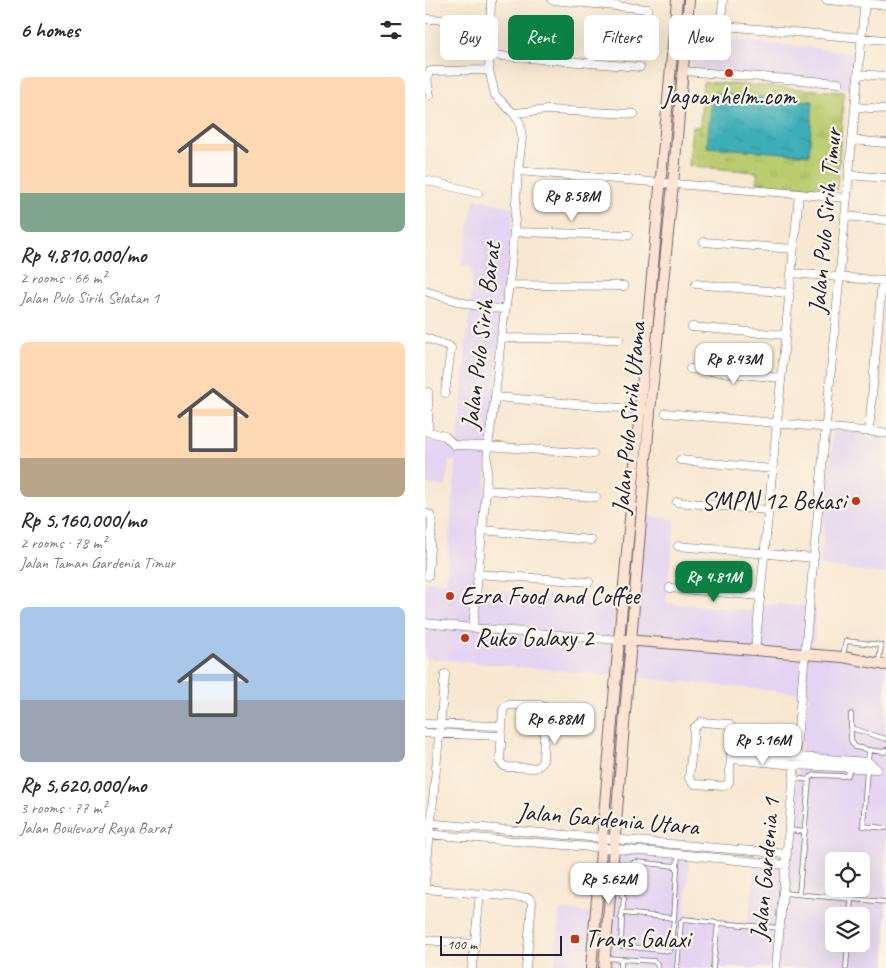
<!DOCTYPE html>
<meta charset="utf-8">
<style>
body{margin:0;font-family:Caveat,sans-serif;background:#f7f7f7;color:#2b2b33;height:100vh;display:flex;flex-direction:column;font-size:19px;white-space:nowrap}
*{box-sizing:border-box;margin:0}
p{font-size:16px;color:#7c7c81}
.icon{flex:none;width:28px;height:28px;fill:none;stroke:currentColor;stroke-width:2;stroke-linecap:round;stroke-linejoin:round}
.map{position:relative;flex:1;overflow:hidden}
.side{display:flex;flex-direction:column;background:#fff;width:425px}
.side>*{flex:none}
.banner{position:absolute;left:15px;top:15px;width:370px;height:45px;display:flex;gap:10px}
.tools{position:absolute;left:400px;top:852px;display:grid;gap:10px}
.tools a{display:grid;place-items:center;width:45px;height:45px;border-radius:8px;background:#fff;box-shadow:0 5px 20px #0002;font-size:25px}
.scale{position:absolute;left:15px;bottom:12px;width:122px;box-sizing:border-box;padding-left:5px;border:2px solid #22223b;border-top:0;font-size:14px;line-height:18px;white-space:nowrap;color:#22223b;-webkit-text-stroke:4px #fcf5e5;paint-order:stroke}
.price{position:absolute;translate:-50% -42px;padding:0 11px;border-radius:10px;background:#fff;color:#222;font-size:16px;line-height:32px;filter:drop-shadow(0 1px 2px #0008)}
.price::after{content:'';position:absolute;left:50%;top:30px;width:15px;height:11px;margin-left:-8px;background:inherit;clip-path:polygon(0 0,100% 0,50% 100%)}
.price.on{background:#0b8043;color:#fff}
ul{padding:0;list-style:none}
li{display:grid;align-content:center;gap:10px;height:265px;padding:0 20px}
li span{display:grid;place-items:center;height:155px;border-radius:8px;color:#555}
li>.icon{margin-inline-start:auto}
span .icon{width:90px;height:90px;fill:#fffc;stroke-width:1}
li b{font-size:21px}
h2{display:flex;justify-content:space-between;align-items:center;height:60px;padding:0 20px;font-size:21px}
.chip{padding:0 18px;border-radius:8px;background:#fff;box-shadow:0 5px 20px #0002;font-size:18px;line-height:45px}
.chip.on{background:#0b8043;color:#fff}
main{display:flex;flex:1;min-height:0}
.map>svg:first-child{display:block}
.built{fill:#e4d3f2;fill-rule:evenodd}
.park{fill:url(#park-tufts);stroke:#6e7755}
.water{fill:url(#water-ripples);stroke:#306879}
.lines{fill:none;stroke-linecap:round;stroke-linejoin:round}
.lane-casing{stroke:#6d6770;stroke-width:5.5}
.street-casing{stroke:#6d6770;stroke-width:9}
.secondary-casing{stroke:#6d6770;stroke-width:12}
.lane{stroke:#fff;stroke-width:4}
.street{stroke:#fff;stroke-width:8}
.secondary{stroke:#fde3d1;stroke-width:10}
.poi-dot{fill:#c8321e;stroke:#fcf5e5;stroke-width:2}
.labels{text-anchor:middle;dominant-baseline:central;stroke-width:4.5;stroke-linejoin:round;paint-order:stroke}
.poi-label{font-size:25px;fill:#22223b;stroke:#fcf5e5;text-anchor:start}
.street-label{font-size:25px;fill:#22223b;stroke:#fcf5e5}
</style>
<main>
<section class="side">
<h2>6 homes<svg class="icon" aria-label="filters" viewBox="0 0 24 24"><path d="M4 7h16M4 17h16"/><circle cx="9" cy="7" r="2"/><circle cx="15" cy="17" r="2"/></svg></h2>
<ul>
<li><span style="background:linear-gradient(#ffd9b3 75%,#7fa58c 0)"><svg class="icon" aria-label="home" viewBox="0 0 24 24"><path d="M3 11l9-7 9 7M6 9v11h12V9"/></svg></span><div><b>Rp 4,810,000/mo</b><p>2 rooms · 66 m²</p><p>Jalan Pulo Sirih Selatan 1</p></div></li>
<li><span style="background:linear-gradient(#ffd9b3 75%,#b9a48a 0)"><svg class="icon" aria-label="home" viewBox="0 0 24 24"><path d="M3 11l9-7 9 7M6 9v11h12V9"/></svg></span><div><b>Rp 5,160,000/mo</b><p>2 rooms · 78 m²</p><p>Jalan Taman Gardenia Timur</p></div></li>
<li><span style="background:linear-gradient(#a9c7e8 60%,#9aa5b1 0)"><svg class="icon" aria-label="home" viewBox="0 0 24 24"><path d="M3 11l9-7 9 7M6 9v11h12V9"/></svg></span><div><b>Rp 5,620,000/mo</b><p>3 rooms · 77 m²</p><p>Jalan Boulevard Raya Barat</p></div></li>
</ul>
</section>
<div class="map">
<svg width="461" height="968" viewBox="0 0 461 968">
<defs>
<pattern id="park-tufts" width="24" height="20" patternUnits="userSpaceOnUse" patternTransform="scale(1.25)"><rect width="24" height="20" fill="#bbcc6f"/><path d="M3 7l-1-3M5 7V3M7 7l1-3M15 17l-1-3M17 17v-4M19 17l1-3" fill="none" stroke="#a0af61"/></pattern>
<pattern id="water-ripples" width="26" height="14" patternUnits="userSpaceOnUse" patternTransform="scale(1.25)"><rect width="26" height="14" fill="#3eaeb7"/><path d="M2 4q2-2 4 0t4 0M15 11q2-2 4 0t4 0" fill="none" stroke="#348d96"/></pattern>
</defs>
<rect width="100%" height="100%" fill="#fcf5e5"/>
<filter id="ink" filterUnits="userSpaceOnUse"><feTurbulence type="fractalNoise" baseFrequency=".02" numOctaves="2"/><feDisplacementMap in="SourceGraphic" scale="10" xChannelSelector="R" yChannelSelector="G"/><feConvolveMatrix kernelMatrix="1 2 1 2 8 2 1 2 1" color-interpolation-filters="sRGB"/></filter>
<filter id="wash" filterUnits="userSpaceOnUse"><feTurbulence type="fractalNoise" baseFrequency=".0096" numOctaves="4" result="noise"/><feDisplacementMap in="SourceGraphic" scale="20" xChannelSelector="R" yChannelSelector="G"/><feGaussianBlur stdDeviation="1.12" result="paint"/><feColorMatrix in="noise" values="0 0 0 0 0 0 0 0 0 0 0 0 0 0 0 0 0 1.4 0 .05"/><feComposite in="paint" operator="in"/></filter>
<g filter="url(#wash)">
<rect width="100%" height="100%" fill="#f8e8d2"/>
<path class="built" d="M271 21 295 24 294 38 432 53 428 89 266 74Z
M50 198 89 208 63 446 54 590 195 600 205 514 250 519 241 603 336 611 337 603 391 607 388 649 418 657 461 664V968H129L135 910 179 914 185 850 264 854 260 914 323 924 331 858 361 862 384 694 0 658V581L21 582 31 461H24L21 487 0 484V434L17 437 22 441 23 446 32 447 48 268 36 265ZM409 861H436V889H409ZM409 916H436V944H409Z
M408 430 461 435V574L395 566Z"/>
<path class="park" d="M278 82 419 92 412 189 332 183V172L264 166 267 127H275Z"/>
<path class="water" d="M287 93 388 101 384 155 282 147Z"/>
</g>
<g filter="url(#ink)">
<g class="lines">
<defs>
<path id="lane" d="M418 655 421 641 456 645 454 662
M426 714V728L461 739
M426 728V740L430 747 444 750
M443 762 444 750 459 752 461 750
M442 769 438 826 461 828
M369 778 384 780
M364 830 380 832
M252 864 250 866 211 862C196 866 198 883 197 895L199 898 197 916 196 918 197 919 196 945 197 946 245 951 249 918 253 854
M358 893 461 902
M374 894 384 780 386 777 390 775 419 776 423 775 425 768
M197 913 249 918
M425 916 426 899
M180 958 229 961 232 964 233 968
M196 959V968
M252 968 256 922 259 919 293 923 355 928
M288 968 293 923
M421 968 423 944"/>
<path id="street" d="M127 0 223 9
M298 0 296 23 299 26 461 40
M402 0 461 5
M0 19 65 21
M64 55 215 67
M258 71 414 83
M433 74 461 76
M5 95C3 87 0 77 5 71L64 70
M430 107 461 109
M88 113 123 110 209 114
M427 140 461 143
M93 171 422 198
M424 175 461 178
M0 180 53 193
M420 216 461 220
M89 232 204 235
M279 242 368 249
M366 273 461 281
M271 284 364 293
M84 285 199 286
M0 291C28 300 50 308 80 309
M267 327 360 335
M0 338 24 346 26 348 20 393
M76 338 194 339
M265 369 356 378
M70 397 218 410
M241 413 461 433
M0 431 20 436 29 445 63 446 168 454
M3 431V392
M444 431 457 281
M255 460 347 469
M61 490 171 497
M252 502 343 510
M0 513 5 515 7 520 3 576
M57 530 166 540
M253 546 389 558
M52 574 164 582
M245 588 335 596
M0 623 48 628 194 640
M48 628 61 490 63 446 70 397 76 338 84 285 89 232 93 171 97 138 95 123 88 113 70 95 64 70 66 0
M330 651 374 194
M84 705H116L120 707 118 760C116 765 114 767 109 768L82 767 79 766 75 762 78 710 80 707Z
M276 722 304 724 308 729 304 782 302 785 298 786 270 784 267 782 264 778 269 728Z
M0 724 76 726
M0 733 76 736
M307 759 370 765 452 769 443 762 307 752
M0 823 362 854
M0 834 253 854 361 865
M0 884 20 674
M0 889 104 898 107 902 101 968
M0 940 49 944
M47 968 55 894
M351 968 440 0"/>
<path id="secondary" d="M200 640 418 657 461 665
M166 968 194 640 252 0
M179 968 225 411 248 184 264 0"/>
</defs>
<use href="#lane" class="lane-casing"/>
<use href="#street" class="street-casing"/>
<use href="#secondary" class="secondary-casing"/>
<use href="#lane" class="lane"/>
<use href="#street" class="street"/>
<use href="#secondary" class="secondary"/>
</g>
</g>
<g class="poi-dot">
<circle cx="304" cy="73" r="5"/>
<circle cx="431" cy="501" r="5"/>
<circle cx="25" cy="596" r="5"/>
<circle cx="40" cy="638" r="5"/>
<rect x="145" y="934" width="10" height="10" rx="2.5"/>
</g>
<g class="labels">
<g class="poi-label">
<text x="304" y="96" text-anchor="middle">Jagoanhelm.com</text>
<text x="421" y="501" text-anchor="end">SMPN 12 Bekasi</text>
<text x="35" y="596">Ezra Food and Coffee</text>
<text x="50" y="638">Ruko Galaxy 2</text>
<text x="160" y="939">Trans Galaxi</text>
</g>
<g class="street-label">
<text transform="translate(400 221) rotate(-85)">Jalan Pulo Sirih Timur</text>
<text transform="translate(56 336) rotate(-83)">Jalan Pulo Sirih Barat</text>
<text transform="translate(204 418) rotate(-85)">Jalan Pulo Sirih Utama</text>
<text transform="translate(183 819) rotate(5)">Jalan Gardenia Utara</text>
<text transform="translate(340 869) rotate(-85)">Jalan Gardenia 1</text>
</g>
</g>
</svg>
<div class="tools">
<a><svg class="icon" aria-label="locate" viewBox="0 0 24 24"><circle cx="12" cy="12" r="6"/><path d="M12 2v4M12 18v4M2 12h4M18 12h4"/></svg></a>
<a><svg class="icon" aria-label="layers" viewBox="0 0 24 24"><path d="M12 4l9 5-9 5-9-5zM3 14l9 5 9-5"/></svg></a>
</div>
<div class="scale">100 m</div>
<b class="price" style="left:147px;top:222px">Rp 8.58M</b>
<b class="price" style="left:309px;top:385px">Rp 8.43M</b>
<b class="price on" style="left:289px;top:603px">Rp 4.81M</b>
<b class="price" style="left:130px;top:745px">Rp 6.88M</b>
<b class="price" style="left:338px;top:766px">Rp 5.16M</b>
<b class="price" style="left:184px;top:905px">Rp 5.62M</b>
<div class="banner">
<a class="chip">Buy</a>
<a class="chip on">Rent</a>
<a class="chip">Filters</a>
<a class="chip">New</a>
</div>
</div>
</main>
